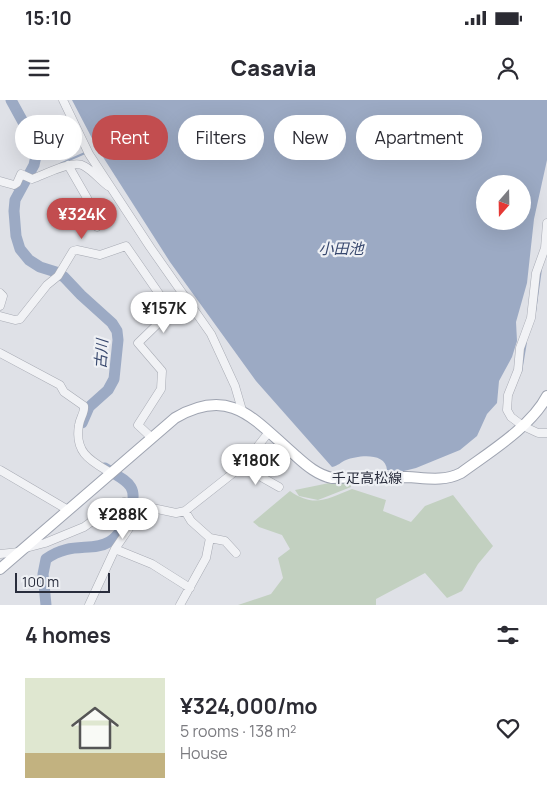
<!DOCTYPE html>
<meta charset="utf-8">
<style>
body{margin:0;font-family:Manrope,"Noto Sans JP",sans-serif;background:#f7f7f7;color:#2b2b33;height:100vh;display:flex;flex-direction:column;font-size:19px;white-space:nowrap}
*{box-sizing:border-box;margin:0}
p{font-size:16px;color:#7c7c81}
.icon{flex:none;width:28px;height:28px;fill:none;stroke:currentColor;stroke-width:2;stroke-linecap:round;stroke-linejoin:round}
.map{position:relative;height:505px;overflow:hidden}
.details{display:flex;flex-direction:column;background:#fff;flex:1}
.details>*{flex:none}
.banner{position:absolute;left:15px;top:15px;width:518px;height:45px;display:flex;gap:10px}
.needle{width:32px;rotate:200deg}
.buttons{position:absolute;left:476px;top:75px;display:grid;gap:10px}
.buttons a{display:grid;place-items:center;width:55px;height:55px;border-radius:50%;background:#fff;box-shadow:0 5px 20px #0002;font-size:25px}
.scale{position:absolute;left:15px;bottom:12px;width:95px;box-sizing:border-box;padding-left:5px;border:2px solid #292d3c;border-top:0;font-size:14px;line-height:18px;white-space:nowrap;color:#292d3c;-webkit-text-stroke:4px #eef0f4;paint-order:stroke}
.price{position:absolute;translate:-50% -42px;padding:0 11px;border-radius:18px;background:#fff;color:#222;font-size:16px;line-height:32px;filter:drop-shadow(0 1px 2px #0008)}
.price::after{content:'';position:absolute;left:50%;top:30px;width:15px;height:11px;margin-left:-8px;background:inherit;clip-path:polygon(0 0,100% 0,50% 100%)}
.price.active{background:#c24d4f;color:#fff}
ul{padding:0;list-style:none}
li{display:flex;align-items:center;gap:15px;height:125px;padding:0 25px}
li span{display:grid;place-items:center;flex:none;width:140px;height:100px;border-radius:0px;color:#555}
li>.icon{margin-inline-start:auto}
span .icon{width:60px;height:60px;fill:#fffc;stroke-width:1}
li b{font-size:21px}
h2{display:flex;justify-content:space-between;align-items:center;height:60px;padding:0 25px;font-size:21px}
.chip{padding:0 18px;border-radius:22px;background:#fff;box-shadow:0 5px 20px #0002;font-size:18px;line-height:45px}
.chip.active{background:#c24d4f;color:#fff}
.status{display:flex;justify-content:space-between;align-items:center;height:35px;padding:0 25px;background:#fff;direction:ltr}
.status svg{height:14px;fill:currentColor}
header{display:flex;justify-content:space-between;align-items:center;height:65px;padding:0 25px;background:#fff;font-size:22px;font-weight:800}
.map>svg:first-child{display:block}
.green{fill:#c2d0c0}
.water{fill:#9caac4;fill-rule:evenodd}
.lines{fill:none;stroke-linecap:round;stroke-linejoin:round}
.stream{stroke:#9caac4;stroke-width:2}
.river{stroke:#9caac4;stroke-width:11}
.minor-casing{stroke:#a8abb4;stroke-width:9}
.major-casing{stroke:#9fa4b1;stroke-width:12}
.minor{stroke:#f1f2f5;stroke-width:8}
.major{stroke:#fff;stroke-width:10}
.labels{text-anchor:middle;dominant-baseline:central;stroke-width:4.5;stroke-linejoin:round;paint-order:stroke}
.street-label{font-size:14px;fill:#292d3c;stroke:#eef0f4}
.water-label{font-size:15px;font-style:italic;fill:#37476d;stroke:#eef0f4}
</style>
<div class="status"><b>15:10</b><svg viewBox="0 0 49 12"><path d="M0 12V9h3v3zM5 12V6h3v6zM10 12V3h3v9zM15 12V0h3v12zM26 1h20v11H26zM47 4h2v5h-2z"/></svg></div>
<header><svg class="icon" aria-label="menu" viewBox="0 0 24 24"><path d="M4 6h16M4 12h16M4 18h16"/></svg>Casavia<svg class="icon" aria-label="person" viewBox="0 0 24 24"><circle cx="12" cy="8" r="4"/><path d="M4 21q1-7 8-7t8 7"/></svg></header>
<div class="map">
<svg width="547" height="505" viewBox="0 0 547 505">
<rect width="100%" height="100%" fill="#dfe1e7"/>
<path class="green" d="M350 380 351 387 318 400 299 396 295 390 339 381Z
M352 389 386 400 383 411 411 422 425 406 453 395 493 446 478 464 462 491 447 498 425 473 376 499V505H238L271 494 283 478 278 458 290 449 282 435 259 427 253 422 290 391C314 408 327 399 352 389Z"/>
<path class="water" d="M72 0H547V60L534 119 527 183 516 222 517 241 512 257 499 281 497 303 487 314 477 336 460 350 416 368 400 372 387 370C386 352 358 355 346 360 341 362 338 366 332 367L256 281 170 162 96 46ZM485 84H522V121H485Z"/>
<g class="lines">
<path class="stream" d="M60 64 85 53
M13 88 20 91
M535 212 541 169
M521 272 526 242"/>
<path class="river" d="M11 0 34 42 36 56 34 65 15 100 14 111 16 136 20 149 29 160 40 167 56 172 64 177 81 195 112 223 117 231 118 240 114 279 108 290 89 307 82 323
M46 505 43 474 46 459C81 433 110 468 130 411 140 384 125 381 105 368"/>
<defs>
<path id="minor" d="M63 0 89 54 150 147 211 234 235 286 242 310
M68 65 87 98 97 127
M0 81 14 85 17 83 21 74 32 79C44 75 73 59 84 66 93 71 100 80 108 86
M547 123 545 148 536 173 531 218 520 248 518 270 508 295 507 310 511 317 523 326 538 333H547
M0 193 3 196 0 206
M0 216 15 220 20 219 47 185 58 176 73 151 77 150 100 155 126 146 171 211 138 243 162 271 161 289 138 325 152 338
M0 253 60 285 64 292 84 306C85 312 80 318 79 325 74 353 91 361 111 373
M242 366 279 387
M0 370 68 410
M210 438 225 441 236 453
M26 448 45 443 84 427 112 407 124 402 176 413 185 411 242 366 269 332
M115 449 132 424 139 404
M0 454 19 452
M89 505 115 449 152 464 190 488
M180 505 206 458 210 438 191 421 185 411"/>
<path id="major" d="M0 469 175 318C232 285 255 321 296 356 307 366 318 375 332 378 357 377 382 377 407 377 426 378 443 382 461 373 488 353 531 327 547 296"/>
</defs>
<use href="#minor" class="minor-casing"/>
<use href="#major" class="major-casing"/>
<use href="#minor" class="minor"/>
<use href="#major" class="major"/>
</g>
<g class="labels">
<g class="street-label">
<text x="367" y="377">千疋高松線</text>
</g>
<g class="water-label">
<text x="341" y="148">小田池</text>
<text transform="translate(101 254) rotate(-86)">古川</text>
</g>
</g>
</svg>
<div class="buttons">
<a><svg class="needle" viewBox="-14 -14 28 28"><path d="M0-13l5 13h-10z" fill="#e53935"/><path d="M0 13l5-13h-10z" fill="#7c7c81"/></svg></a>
</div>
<div class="scale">100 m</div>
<b class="price active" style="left:82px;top:140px">¥324K</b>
<b class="price" style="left:164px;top:234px">¥157K</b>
<b class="price" style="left:256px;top:386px">¥180K</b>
<b class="price" style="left:123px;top:440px">¥288K</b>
<div class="banner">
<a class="chip">Buy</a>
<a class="chip active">Rent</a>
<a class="chip">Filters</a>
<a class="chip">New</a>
<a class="chip">Apartment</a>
</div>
</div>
<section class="details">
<h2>4 homes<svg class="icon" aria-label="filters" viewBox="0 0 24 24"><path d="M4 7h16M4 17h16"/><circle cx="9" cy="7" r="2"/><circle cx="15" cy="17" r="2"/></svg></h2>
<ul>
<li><span style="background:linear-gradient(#dfe7d0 75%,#c2b280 0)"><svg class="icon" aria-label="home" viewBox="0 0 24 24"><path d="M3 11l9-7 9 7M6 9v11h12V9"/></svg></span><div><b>¥324,000/mo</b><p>5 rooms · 138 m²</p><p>House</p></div><svg class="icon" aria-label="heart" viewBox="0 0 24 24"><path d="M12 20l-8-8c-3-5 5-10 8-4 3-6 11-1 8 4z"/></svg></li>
</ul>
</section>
